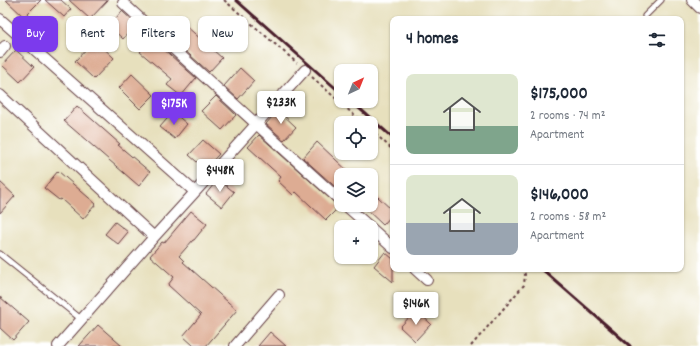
<!DOCTYPE html>
<meta charset="utf-8">
<style>
body{margin:0;font-family:Dekko,sans-serif;background:#f2f2f3;color:#1f2937;height:100vh;display:flex;flex-direction:column;font-size:15px;white-space:nowrap}
*{box-sizing:border-box;margin:0}
p{font-size:13px;color:#747a83}
.icon{flex:none;width:22px;height:22px;fill:none;stroke:currentColor;stroke-width:2;stroke-linecap:round;stroke-linejoin:round}
.map{position:relative;flex:1;overflow:hidden}
.sheet{position:absolute;left:390px;top:16px;width:294px;height:256px;display:flex;flex-direction:column;background:#fff;border-radius:8px;box-shadow:0 1px 3px #0004}
.sheet>*{flex:none}
.guide{position:absolute;left:12px;top:16px;width:318px;height:36px;display:flex;gap:8px}
.needle{width:26px;rotate:43deg}
.tools{position:absolute;left:334px;top:64px;display:grid;gap:8px}
.tools a{display:grid;place-items:center;width:44px;height:44px;border-radius:8px;background:#fff;box-shadow:0 1px 3px #0004;font-size:20px}
.price{position:absolute;translate:-50% -34px;padding:0 9px;border-radius:4px;background:#fff;color:#222;font-size:13px;line-height:26px;filter:drop-shadow(0 1px 2px #0008)}
.price::after{content:'';position:absolute;left:50%;top:24px;width:12px;height:9px;margin-left:-6px;background:inherit;clip-path:polygon(0 0,100% 0,50% 100%)}
.price.selected{background:#7c3aed;color:#fff}
ul{padding:0;list-style:none}
li{display:flex;align-items:center;gap:12px;height:100px;padding:0 16px}
li+li{border-top:1px solid #e0e1e3}
li span{display:grid;place-items:center;flex:none;width:112px;height:80px;border-radius:8px;color:#555}
li>.icon{margin-inline-start:auto}
span .icon{width:48px;height:48px;fill:#fffc;stroke-width:1}
li b{font-size:17px}
h2{display:flex;justify-content:space-between;align-items:center;height:48px;padding:0 16px;font-size:17px}
.chip{padding:0 14px;border-radius:8px;background:#fff;box-shadow:0 1px 3px #0004;font-size:14px;line-height:36px}
.chip.selected{background:#7c3aed;color:#fff}
.map>svg:first-child{display:block}
.built{fill:#ead8ba}
.building{fill:#ddac93}
.lines{fill:none;stroke-linecap:round;stroke-linejoin:round}
.service-casing{stroke:#623c41;stroke-width:7}
.minor-casing{stroke:#623c41;stroke-width:12}
.path{stroke:#623c41;stroke-width:2;stroke-dasharray:3 3;stroke-linecap:butt}
.service{stroke:#fff;stroke-width:5}
.minor{stroke:#fff;stroke-width:10}
.rail{stroke:#4a1f2b;stroke-width:3}
</style>
<div class="map">
<svg width="700" height="346" viewBox="0 0 700 346">
<rect width="100%" height="100%" fill="#fff"/>
<filter id="ink" filterUnits="userSpaceOnUse"><feTurbulence type="fractalNoise" baseFrequency=".025" numOctaves="2"/><feDisplacementMap in="SourceGraphic" scale="8" xChannelSelector="R" yChannelSelector="G"/><feConvolveMatrix kernelMatrix="1 2 1 2 8 2 1 2 1" color-interpolation-filters="sRGB"/></filter>
<filter id="wash" filterUnits="userSpaceOnUse"><feTurbulence type="fractalNoise" baseFrequency=".012" numOctaves="4" result="noise"/><feDisplacementMap in="SourceGraphic" scale="16" xChannelSelector="R" yChannelSelector="G"/><feGaussianBlur stdDeviation="0.9" result="paint"/><feColorMatrix in="noise" values="0 0 0 0 0 0 0 0 0 0 0 0 0 0 0 0 0 1.4 0 .05"/><feComposite in="paint" operator="in"/></filter>
<g filter="url(#wash)">
<rect width="100%" height="100%" fill="#e7e0bd"/>
<path class="built" d="M270 327 291 346H253Z"/>
<g id="blocks">
<path class="building" d="M6 0H41L24 17Z
M45 0H61L71 9 64 17Z
M69 0H108L90 19Z
M122 11 136 24 123 39 109 26Z
M176 17 222 58 209 72 163 31Z
M152 39 196 78 181 96 167 85 172 79 140 52Z
M95 40 114 58 94 79 75 61Z
M16 50 34 67 20 82 2 65Z
M240 68 254 81 238 99 224 86Z
M132 74 154 95 140 109 119 88Z
M216 96 236 115 222 130 201 111Z
M77 106 120 144 118 145 150 172 139 186 64 121Z
M278 110 296 127 284 140 266 124Z
M173 112 187 124 175 139 160 127Z
M259 135 339 207 326 220 296 192 293 195 278 181 281 177 248 147Z
M203 140 219 154 205 169 189 155Z
M317 142 352 175H341V192L303 158Z
M58 171 96 204 83 219 61 199 59 200 44 188Z
M218 179 234 192 222 207 206 194Z
M0 182 15 196 0 213Z
M378 197 393 211V214L383 225 366 209Z
M191 211 207 224 194 240H193L179 256 184 261 183 262 237 310 206 346H194L183 336 201 315 168 285 174 277 150 256 162 242 164 243Z
M115 222 128 232 118 244 105 234Z
M385 252 393 259V282L374 266Z
M0 297 29 322 13 340 0 328Z
M416 310 431 324 415 341 400 327Z
M98 325 122 346H79Z
M270 332 286 346H258Z"/>
</g>
</g>
<g filter="url(#ink)">
<use href="#blocks" fill-opacity="0" stroke="#623c41" stroke-width="1"/>
<g class="lines">
<defs>
<path id="service" d="M645 16 661 0
M0 254 81 319"/>
<path id="minor" d="M692 0 700 8
M123 3 341 201
M0 19 195 192
M0 52 5 46
M0 95 154 237
M345 205 370 227
M371 228 393 248
M415 269 427 280
M58 346 154 237 195 192 305 70
M235 346 279 295"/>
</defs>
<use href="#service" class="service-casing"/>
<use href="#minor" class="minor-casing"/>
<path class="path" d="M224 0 297 63
M312 77 363 123
M371 130 393 150
M471 346 524 285 525 274 522 269"/>
<use href="#service" class="service"/>
<use href="#minor" class="minor"/>
<path class="rail" d="M236 0 341 93
M351 101 393 138
M542 269 630 346"/>
</g>
</g>
</svg>
<div class="tools">
<a><svg class="needle" viewBox="-14 -14 28 28"><path d="M0-13l5 13h-10z" fill="#e53935"/><path d="M0 13l5-13h-10z" fill="#747a83"/></svg></a>
<a><svg class="icon" aria-label="locate" viewBox="0 0 24 24"><circle cx="12" cy="12" r="6"/><path d="M12 2v4M12 18v4M2 12h4M18 12h4"/></svg></a>
<a><svg class="icon" aria-label="layers" viewBox="0 0 24 24"><path d="M12 4l9 5-9 5-9-5zM3 14l9 5 9-5"/></svg></a>
<a>+</a>
</div>
<b class="price" style="left:281px;top:125px">$233K</b>
<b class="price selected" style="left:174px;top:126px">$175K</b>
<b class="price" style="left:220px;top:193px">$448K</b>
<b class="price" style="left:416px;top:326px">$146K</b>
<div class="guide">
<a class="chip selected">Buy</a>
<a class="chip">Rent</a>
<a class="chip">Filters</a>
<a class="chip">New</a>
</div>
<section class="sheet">
<h2>4 homes<svg class="icon" aria-label="filters" viewBox="0 0 24 24"><path d="M4 7h16M4 17h16"/><circle cx="9" cy="7" r="2"/><circle cx="15" cy="17" r="2"/></svg></h2>
<ul>
<li><span style="background:linear-gradient(#dfe7d0 65%,#7fa58c 0)"><svg class="icon" aria-label="home" viewBox="0 0 24 24"><path d="M3 11l9-7 9 7M6 9v11h12V9"/></svg></span><div><b>$175,000</b><p>2 rooms · 74 m²</p><p>Apartment</p></div></li>
<li><span style="background:linear-gradient(#dfe7d0 60%,#9aa5b1 0)"><svg class="icon" aria-label="home" viewBox="0 0 24 24"><path d="M3 11l9-7 9 7M6 9v11h12V9"/></svg></span><div><b>$146,000</b><p>2 rooms · 58 m²</p><p>Apartment</p></div></li>
</ul>
</section>
</div>
